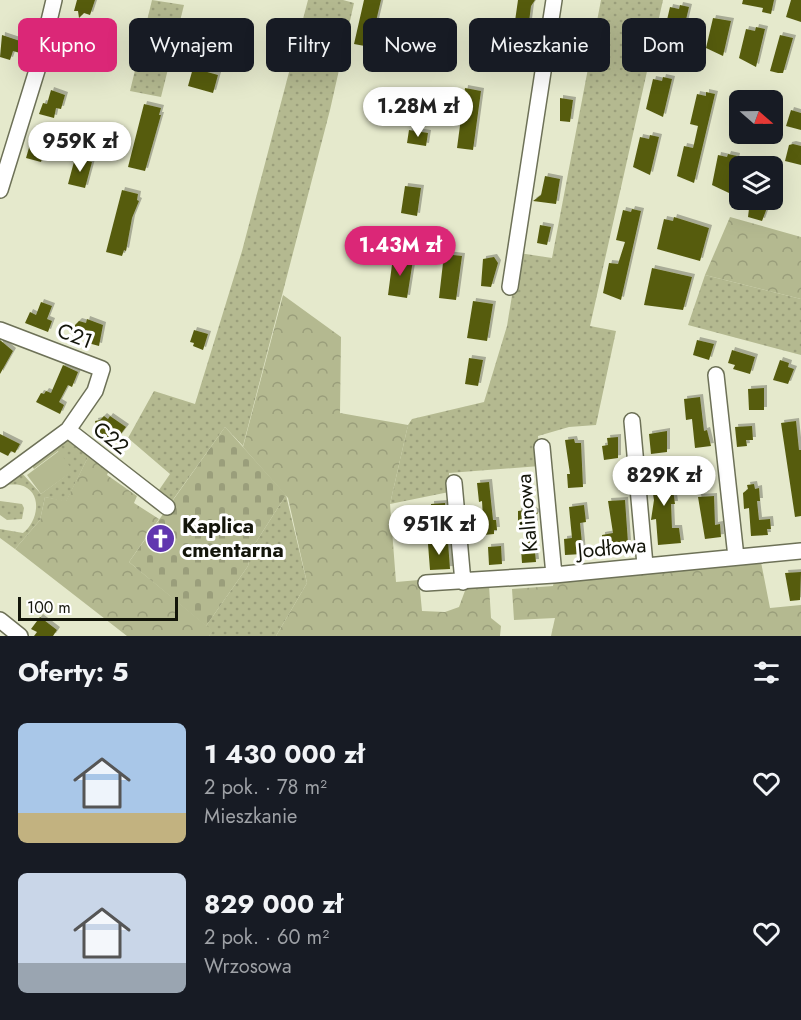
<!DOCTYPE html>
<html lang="pl">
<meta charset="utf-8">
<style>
body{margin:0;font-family:Jost,sans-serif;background:#20242c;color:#f1f3f6;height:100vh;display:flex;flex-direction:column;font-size:22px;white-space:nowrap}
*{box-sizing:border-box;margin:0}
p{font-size:20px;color:#9ea1a6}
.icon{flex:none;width:33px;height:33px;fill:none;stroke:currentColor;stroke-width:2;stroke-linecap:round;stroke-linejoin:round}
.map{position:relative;height:636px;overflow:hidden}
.details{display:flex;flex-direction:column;background:#171b24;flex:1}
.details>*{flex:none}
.guide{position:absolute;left:18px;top:18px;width:765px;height:54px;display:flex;gap:12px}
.needle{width:39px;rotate:110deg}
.controls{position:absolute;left:729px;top:90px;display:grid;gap:12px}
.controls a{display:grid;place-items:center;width:54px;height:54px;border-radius:9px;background:#171b24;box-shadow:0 6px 24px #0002;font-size:30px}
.scale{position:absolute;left:18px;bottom:15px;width:160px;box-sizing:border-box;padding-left:6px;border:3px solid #13150a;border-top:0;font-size:16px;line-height:21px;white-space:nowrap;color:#13150a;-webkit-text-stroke:4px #fff;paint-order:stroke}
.price{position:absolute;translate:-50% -51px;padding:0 14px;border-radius:21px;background:#fff;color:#222;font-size:20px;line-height:39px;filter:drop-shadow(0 2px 3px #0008)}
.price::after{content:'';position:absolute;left:50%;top:36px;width:18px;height:14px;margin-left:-9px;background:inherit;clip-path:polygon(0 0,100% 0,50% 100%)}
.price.current{background:#db2777;color:#fff}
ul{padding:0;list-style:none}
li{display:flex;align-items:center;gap:18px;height:150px;padding:0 18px}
li span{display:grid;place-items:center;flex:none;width:168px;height:120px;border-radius:9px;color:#555}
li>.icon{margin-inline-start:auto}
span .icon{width:72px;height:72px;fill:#fffc;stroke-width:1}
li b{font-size:26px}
h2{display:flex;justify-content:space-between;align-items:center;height:72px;padding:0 18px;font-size:26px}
.pill{padding:0 21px;border-radius:9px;background:#171b24;box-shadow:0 6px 24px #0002;font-size:21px;line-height:54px}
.pill.current{background:#db2777;color:#fff}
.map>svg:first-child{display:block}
.grass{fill:url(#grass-dots)}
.forest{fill:url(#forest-crowns)}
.cemetery{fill:url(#cemetery-stones)}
.pitch{fill:#b4b990}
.building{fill:#565c11;filter:url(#shadow)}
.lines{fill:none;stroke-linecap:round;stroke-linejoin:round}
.minor-casing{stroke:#6d7157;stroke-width:18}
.minor{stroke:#fff;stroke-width:15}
.labels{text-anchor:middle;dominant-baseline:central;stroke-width:6;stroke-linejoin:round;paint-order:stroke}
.street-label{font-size:21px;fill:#13150a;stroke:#fff}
.poi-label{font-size:21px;font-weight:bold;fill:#13150a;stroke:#fff;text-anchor:start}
</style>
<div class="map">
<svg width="801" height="636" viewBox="0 0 801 636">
<defs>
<pattern id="grass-dots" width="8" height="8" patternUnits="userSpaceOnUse" patternTransform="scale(1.5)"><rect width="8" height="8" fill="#b4b990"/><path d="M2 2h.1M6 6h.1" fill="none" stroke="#9a9e7b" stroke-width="1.8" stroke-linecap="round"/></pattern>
<pattern id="forest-crowns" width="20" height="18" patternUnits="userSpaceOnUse" patternTransform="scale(1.5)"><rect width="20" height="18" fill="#b4b990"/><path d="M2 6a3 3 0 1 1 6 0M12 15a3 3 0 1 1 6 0" fill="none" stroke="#9a9e7b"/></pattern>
<pattern id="cemetery-stones" width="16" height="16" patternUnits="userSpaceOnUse" patternTransform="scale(1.5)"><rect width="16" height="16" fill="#b4b990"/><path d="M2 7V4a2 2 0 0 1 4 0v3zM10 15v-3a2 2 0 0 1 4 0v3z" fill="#9a9e7b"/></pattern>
<filter id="shadow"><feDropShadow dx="3" dy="-3" stdDeviation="0" flood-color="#0004"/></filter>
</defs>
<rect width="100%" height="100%" fill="#e5e9cc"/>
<path class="grass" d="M152 0 184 5 161 97 130 91Z
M308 0H343L354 3 330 110 243 446 225 427 172 501 159 490 170 474 128 438 154 391 195 404 242 251Z
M601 0H663L590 326 616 331 596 425 569 427 538 436 540 466 449 473V492L390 504 408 425 412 419 484 402 507 326 519 253 552 258Z
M705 275 801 299V355L688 325Z
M67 436 89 455 66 502 45 497 40 520 15 549 0 538V529L23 533C38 522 44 491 20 485 14 484 6 485 0 485L20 471 41 494 72 471 58 451 34 469 29 462Z
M286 495 307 583 276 636H209L212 631 206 626 248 566 251 550Z
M0 501 22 504 24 508 22 519 7 520 0 515Z"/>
<path class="forest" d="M730 217 801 237V299L705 275Z
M283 295 341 337 340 413 408 425 390 504 396 582 419 580 422 611 445 612 459 607 466 588 489 585 491 618 501 626 500 636H276L307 583 288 498 243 447Z
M89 455 109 470 107 475 137 496 134 503 159 519 129 562 213 631 209 636H127L15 549 40 520 45 497 66 501Z
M761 562 770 608 801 605V636H551L555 618 514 620 512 589 553 586 554 581Z"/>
<path class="cemetery" d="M225 427 286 495 251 550 248 566 206 626 129 562Z"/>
<path class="pitch" d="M59 451 73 471 41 494 27 475Z"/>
<path class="building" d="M77 0H95L90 15 84 13 79 18 78 11H74Z
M364 0H381L370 47 354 44Z
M518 0H535L531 6 528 30 514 28Z
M743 0H774L771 14 762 12 763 8 742 4Z
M791 0H801V22L786 17Z
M680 5 689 7 680 45 663 37 670 7 679 9Z
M713 18 731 21 723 56 706 48Z
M572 26 584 28 581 55 576 58 567 54Z
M756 27 765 29 756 67 739 58 746 29 755 31Z
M71 33 84 36 80 52 67 48Z
M2 35 23 42 25 48 20 53 13 51 10 60 0 57Z
M780 35 793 38 783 73H778L770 71Z
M522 46 529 50 524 72 513 70 514 48Z
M193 68 218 75 213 93 188 86Z
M663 77 672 79 663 117 646 109 653 79 662 81Z
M465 88 481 91 473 150 457 148Z
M51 90 65 95 61 109 56 108 54 118 39 114 43 103 47 104Z
M706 92 715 94 694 183 677 176 684 146 693 148 694 144 698 126 690 124 697 94 706 96Z
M560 98 573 100 570 122 560 121Z
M144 104 161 108 159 115H161L145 171 128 167Z
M791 110 801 113V130L786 126Z
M409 130 428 133 426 146 407 143Z
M33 134 48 138 41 162 26 158Z
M650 135 659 137 650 175 633 167 640 137 649 139Z
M793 144 801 146V165L785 161 789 145Z
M728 154 737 156 729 193 712 185 718 155 727 157Z
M75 158 92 162 85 188 68 184Z
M545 176 560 179 556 204 533 201 541 195Z
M405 186 421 188 417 216 401 213Z
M122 190 138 194 137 200 139 201 132 218 126 251 124 250 122 256 106 252Z
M750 200H770L762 221 748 217Z
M632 209 641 211 621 300 603 293 609 263 618 264 625 242 616 240 623 210 631 212Z
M674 217 709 228 700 261 657 249 664 219 673 221Z
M540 225 551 227 547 245 537 243Z
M444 254 462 256 456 300 439 298Z
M393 257 413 260 407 298 388 295Z
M494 257 498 263 491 287 481 286 483 259Z
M652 268 692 277 683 310 644 305Z
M473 301 493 304 487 341 467 338Z
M41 302 52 306 47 319 52 321 48 332 25 323 30 312 36 315Z
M87 319 103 325 99 346 88 343 89 337 75 333V325L79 321 86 323Z
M194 330 208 334 203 350 193 346 194 343 190 342Z
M0 340 13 351 0 374Z
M697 340 714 344 709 360 693 355Z
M732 350 755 357 750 374 733 369 735 365 728 363Z
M469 358 483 360 478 386 465 384Z
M780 360 789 363 788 367 794 369 788 384 773 380Z
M63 365 78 372 72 387 68 385 59 402 64 405 60 414 36 402 41 393 44 394 46 391 51 393Z
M764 388V410H749L748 389Z
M700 397 704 431 707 430 711 446 695 448 692 419 686 420 684 399Z
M104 416 108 419 110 416 126 427 112 446 93 435 97 429 95 421 100 420Z
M796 421 799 450H801V516L795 517 781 423Z
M752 426 753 440H746L747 446 737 447 735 427Z
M667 431V452L651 454 649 434Z
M0 434 20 444 15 453 11 451 8 456 0 452Z
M618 437V458L604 460 602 446 608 445 607 438Z
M574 439 575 443H581L583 487 568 488 567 474H570L565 440Z
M704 462 708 479 690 481 688 464Z
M670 468 675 504H671L672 528H679L681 543 658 545 656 519 651 520 654 500 649 471Z
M489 482 493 520H496L497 530H494V534L484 535 482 501 479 502 477 483Z
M754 484 755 489 759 488 760 501H757L759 520 770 519 771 529H767L768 535 751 536 749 508 744 509 743 493 748 489 747 485Z
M714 496 715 525 720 524 721 537 705 539 698 497Z
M625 500 628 543H620L621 552 603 554 602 535 613 533 608 501Z
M445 503 446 524 432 525 431 504Z
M584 505 586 522 580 523 583 554 565 555 564 539 572 538 569 507Z
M531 509 538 513 534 517 535 524H532L536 562 522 563 521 549 526 548 524 530H520L518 524V511Z
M159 527 172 536 163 549 150 540Z
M448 542 450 569 430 570 428 544Z
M501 546 502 564 489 565 488 547Z
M801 572 800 600 790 601 785 573Z
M40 617 57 630 53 636H34L37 632 31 629Z"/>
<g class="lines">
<defs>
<path id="minor" d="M0 190 38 67 54 0
M510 287 554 0
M0 330 102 369 95 391 68 430
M716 375 736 557
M632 421 645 565
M542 447 554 575
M0 480 68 430 167 507
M454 483 463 582
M426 583 554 575 801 551
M0 620 20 636"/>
</defs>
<use href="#minor" class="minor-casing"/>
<use href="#minor" class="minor"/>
</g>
<defs>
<symbol id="church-disc" viewBox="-11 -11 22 22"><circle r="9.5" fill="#6137af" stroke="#fff"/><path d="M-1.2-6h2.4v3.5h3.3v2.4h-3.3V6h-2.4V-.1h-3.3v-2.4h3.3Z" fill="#fff"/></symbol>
</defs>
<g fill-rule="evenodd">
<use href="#church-disc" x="144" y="522" width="33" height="33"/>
</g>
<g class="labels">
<g class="street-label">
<text transform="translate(75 336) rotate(21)">C21</text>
<text transform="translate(111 438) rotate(38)">C22</text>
<text transform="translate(527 513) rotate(-95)">Kalinowa</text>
<text transform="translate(612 548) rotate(-5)">Jodłowa</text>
</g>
<g class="poi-label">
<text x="182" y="526">Kaplica<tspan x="182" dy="24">cmentarna</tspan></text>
</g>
</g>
</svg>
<div class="controls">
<a><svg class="needle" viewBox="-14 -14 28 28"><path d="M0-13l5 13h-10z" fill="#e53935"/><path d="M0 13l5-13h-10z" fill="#9ea1a6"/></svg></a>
<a><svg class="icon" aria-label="layers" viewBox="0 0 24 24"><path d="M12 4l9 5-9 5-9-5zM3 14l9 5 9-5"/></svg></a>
</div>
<div class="scale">100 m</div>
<b class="price" style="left:418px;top:138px">1.28M zł</b>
<b class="price" style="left:80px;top:173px">959K zł</b>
<b class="price current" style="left:400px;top:277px">1.43M zł</b>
<b class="price" style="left:664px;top:507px">829K zł</b>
<b class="price" style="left:439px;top:556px">951K zł</b>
<div class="guide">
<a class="pill current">Kupno</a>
<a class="pill">Wynajem</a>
<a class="pill">Filtry</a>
<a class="pill">Nowe</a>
<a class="pill">Mieszkanie</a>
<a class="pill">Dom</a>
</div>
</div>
<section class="details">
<h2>Oferty: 5<svg class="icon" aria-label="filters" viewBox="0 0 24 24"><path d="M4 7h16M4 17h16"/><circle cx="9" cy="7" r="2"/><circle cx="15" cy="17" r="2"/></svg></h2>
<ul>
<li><span style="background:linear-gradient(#a9c7e8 75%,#c2b280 0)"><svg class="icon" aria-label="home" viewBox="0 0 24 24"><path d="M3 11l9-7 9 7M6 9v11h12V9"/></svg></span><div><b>1 430 000 zł</b><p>2 pok. · 78 m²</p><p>Mieszkanie</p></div><svg class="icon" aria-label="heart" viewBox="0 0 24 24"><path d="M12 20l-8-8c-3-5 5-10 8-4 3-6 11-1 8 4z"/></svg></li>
<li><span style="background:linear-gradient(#c9d6e8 75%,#9aa5b1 0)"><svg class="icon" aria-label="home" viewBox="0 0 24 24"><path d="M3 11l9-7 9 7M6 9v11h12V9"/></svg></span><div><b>829 000 zł</b><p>2 pok. · 60 m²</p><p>Wrzosowa</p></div><svg class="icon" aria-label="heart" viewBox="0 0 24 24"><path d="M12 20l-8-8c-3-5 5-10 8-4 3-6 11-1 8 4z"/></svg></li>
</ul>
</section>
